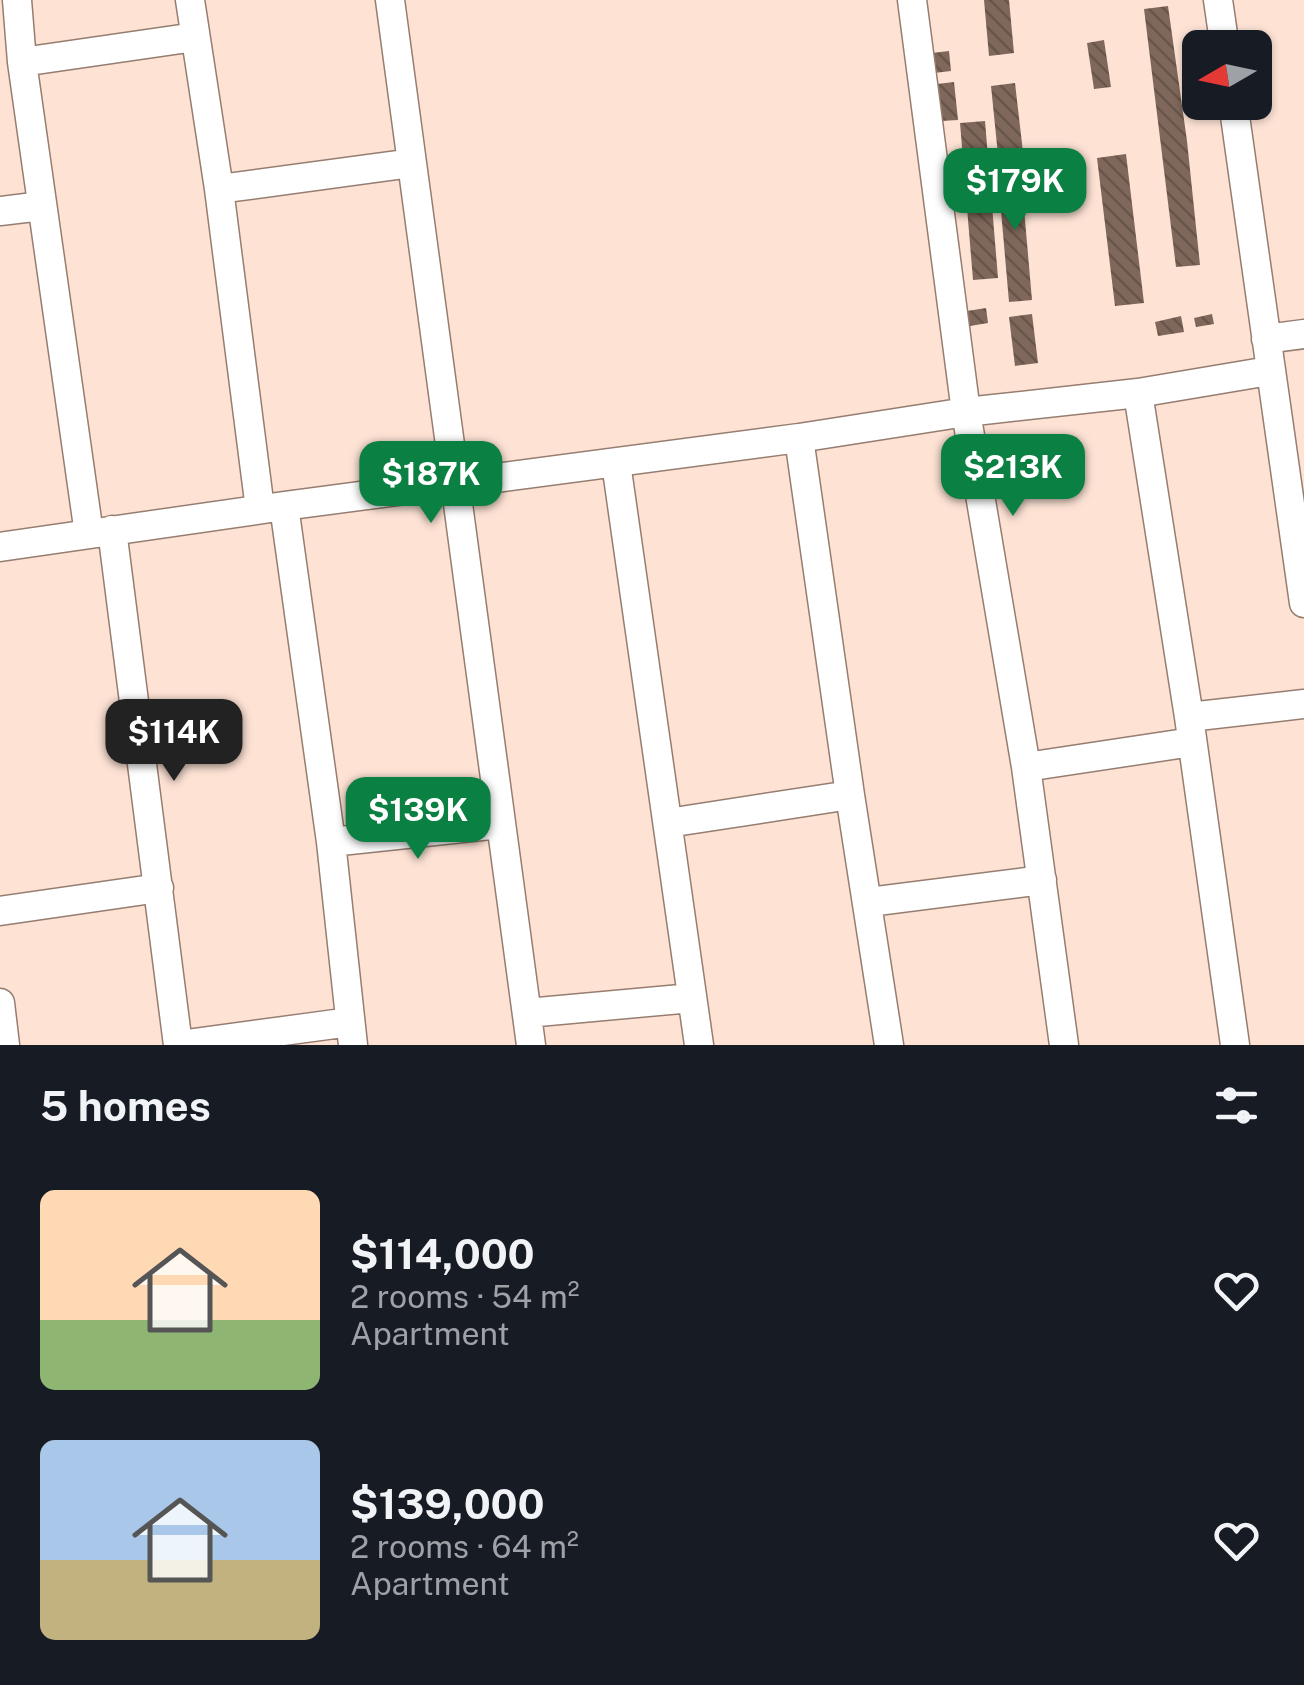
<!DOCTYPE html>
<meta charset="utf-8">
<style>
body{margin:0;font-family:"Public Sans",sans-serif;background:#20242c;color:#f1f3f6;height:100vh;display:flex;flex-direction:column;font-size:38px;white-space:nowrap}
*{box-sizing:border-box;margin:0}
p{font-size:32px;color:#9ea1a6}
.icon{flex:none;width:55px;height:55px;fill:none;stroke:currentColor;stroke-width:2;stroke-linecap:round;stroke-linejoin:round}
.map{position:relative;height:1045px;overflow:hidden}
.side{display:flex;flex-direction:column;background:#171b24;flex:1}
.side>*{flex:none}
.needle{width:65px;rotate:261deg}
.buttons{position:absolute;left:1182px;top:30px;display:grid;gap:20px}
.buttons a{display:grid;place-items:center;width:90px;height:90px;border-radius:15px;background:#171b24;box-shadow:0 2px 8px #0004;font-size:50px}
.price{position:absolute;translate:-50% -85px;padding:0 22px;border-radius:20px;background:#0b8043;color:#fff;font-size:32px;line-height:65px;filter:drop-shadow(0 2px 5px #0008)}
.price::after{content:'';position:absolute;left:50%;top:60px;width:30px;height:22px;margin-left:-15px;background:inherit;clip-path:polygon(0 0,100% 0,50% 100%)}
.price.selected{background:#222;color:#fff}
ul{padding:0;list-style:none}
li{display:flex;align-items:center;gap:30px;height:250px;padding:0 40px}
li span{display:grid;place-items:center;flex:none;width:280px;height:200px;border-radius:15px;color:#555}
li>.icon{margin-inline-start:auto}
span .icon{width:120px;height:120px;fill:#fffc;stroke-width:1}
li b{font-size:42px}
h2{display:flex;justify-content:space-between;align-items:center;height:120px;padding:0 40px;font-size:42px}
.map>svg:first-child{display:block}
.building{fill:url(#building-back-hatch)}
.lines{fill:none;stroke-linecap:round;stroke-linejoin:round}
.minor-casing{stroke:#957d70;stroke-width:31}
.minor{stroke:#fff;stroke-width:28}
</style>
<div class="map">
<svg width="1304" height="1045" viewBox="0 0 1304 1045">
<defs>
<pattern id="building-back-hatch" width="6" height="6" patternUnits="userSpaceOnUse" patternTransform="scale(2.5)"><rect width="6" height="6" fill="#7f685b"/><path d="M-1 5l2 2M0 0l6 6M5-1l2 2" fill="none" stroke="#68554a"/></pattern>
</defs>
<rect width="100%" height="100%" fill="#fee3d5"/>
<path class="building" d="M984 0H1009L1014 53 989 56Z
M1168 6 1187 141 1200 265 1176 267 1144 9Z
M1104 40 1111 87 1094 89 1087 43Z
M949 51 951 71 934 73 932 53Z
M954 82 958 120 941 121 937 84Z
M1015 83 1023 152 998 155 991 86Z
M985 121 998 278 973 280 960 123Z
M1126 154 1144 303 1115 306 1097 158Z
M1055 159 1061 203 1037 206 1031 162Z
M1020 163 1032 300 1009 302 997 165Z
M986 308 988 323 970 326 967 311Z
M1032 314 1038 363 1015 366 1009 317Z
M1212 314 1214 324 1196 327 1194 318Z
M1181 316 1184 332 1158 336 1155 322Z"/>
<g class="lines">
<defs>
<path id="minor" d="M17 0 22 62 89 534
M190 0 219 189 260 509
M390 0 531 1045
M912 0 966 412 1026 767 1064 1045
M1218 0 1225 48
M22 62 195 37
M1233 102 1304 603
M219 189 412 163
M0 211 42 206
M1266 339 1304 334
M1138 393 1189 717 1235 1045
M799 438 850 795 889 1045
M616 463 699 1045
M284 506 331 842 353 1045
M112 530 178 1045
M0 547 284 506 799 438 966 412 1138 393 1269 371
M1189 717 1304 704
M1026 767 1192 742
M668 823 850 795
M331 842 500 824
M869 902 1042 880
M0 911 159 888
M0 1003 5 1045
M527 1013 692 998
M179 1045 350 1022"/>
</defs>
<use href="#minor" class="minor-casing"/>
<use href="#minor" class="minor"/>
</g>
</svg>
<div class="buttons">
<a><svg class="needle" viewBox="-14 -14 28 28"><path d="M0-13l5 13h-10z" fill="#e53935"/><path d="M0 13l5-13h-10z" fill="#9ea1a6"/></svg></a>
</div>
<b class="price" style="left:1015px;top:233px">$179K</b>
<b class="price" style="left:1013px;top:519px">$213K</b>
<b class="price" style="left:431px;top:526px">$187K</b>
<b class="price selected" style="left:174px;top:784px">$114K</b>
<b class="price" style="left:418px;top:862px">$139K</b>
</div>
<section class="side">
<h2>5 homes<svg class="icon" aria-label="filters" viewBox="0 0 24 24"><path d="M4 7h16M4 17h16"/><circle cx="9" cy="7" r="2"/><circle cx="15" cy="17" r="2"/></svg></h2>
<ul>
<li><span style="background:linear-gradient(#ffd9b3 65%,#8fb573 0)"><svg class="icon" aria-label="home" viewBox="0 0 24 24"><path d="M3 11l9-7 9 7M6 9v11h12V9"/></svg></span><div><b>$114,000</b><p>2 rooms · 54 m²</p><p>Apartment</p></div><svg class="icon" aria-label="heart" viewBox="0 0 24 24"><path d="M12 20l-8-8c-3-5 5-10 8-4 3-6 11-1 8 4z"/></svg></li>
<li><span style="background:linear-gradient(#a9c7e8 60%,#c2b280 0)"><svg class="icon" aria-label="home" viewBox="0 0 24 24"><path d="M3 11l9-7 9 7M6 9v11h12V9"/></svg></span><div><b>$139,000</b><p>2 rooms · 64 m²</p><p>Apartment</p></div><svg class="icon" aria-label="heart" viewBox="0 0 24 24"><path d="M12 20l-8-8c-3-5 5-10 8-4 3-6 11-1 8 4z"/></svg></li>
</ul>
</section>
